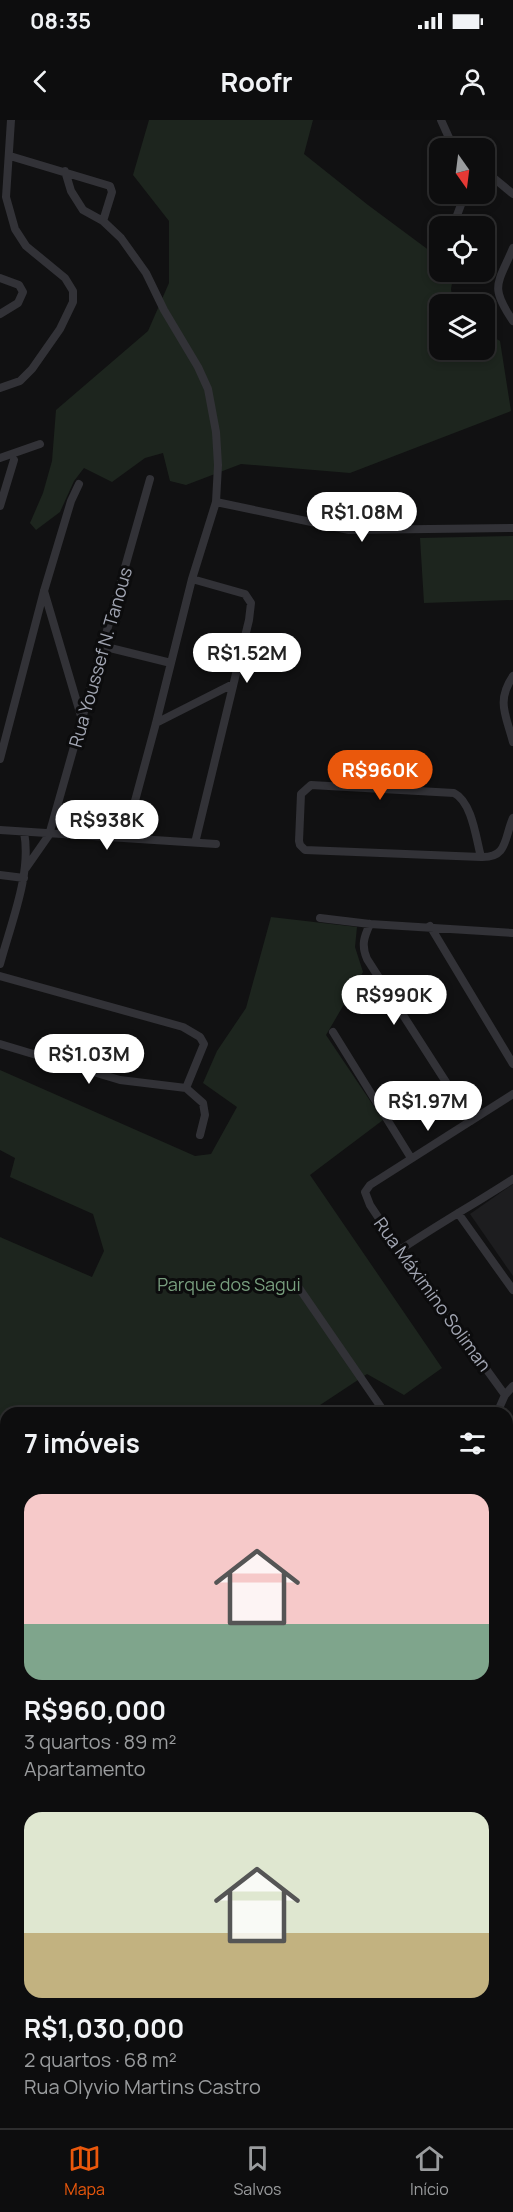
<!DOCTYPE html>
<html lang="pt">
<meta charset="utf-8">
<style>
body{margin:0;font-family:Manrope,sans-serif;background:#1b1b1c;color:#f1f3f6;height:100vh;display:flex;flex-direction:column;font-size:22px;white-space:nowrap}
*{box-sizing:border-box;margin:0}
p{font-size:20px;color:#9a9c9e}
.icon{flex:none;width:33px;height:33px;fill:none;stroke:currentColor;stroke-width:2;stroke-linecap:round;stroke-linejoin:round}
.map{position:relative;flex:1;overflow:hidden}
.drawer{position:absolute;left:0px;top:1287px;width:513px;height:722px;display:flex;flex-direction:column;background:#0d0d0e;border-radius:18px 18px 0 0;box-shadow:0 3px 9px #0003,0 0 0 2px #2d2d2e}
.drawer>*{flex:none}
.needle{width:39px;rotate:166deg}
.fabs{position:absolute;left:429px;top:18px;display:grid;gap:12px}
.fabs a{display:grid;place-items:center;width:66px;height:66px;border-radius:12px;background:#0d0d0e;box-shadow:0 3px 9px #0003,0 0 0 2px #2d2d2e;font-size:30px}
.price{position:absolute;translate:-50% -51px;padding:0 14px;border-radius:21px;background:#fff;color:#222;font-size:20px;line-height:39px;filter:drop-shadow(0 2px 3px #0008)}
.price::after{content:'';position:absolute;left:50%;top:36px;width:18px;height:14px;margin-left:-9px;background:inherit;clip-path:polygon(0 0,100% 0,50% 100%)}
.price.current{background:#ea580c;color:#fff}
ul{padding:0;list-style:none}
li{display:grid;align-content:center;gap:12px;height:318px;padding:0 24px}
li span{display:grid;place-items:center;height:186px;border-radius:18px;color:#555}
li>.icon{margin-inline-start:auto}
span .icon{width:108px;height:108px;fill:#fffc;stroke-width:1}
li b{font-size:26px}
h2{display:flex;justify-content:space-between;align-items:center;height:72px;padding:0 24px;font-size:26px}
.status{display:flex;justify-content:space-between;align-items:center;height:42px;padding:0 30px;background:#0d0d0e;direction:ltr}
.status svg{height:16px;fill:currentColor}
header{display:flex;justify-content:space-between;align-items:center;height:78px;padding:0 24px;background:#0d0d0e;font-size:27px;font-weight:700}
.dock{display:flex;justify-content:space-around;align-items:center;height:84px;border-top:2px solid #2d2d2e;background:#0d0d0e;font-size:16px;color:#9a9c9e}
.dock a{display:grid;justify-items:center;gap:3px}
.dock .current{color:#ea580c}
.map>svg:first-child{display:block}
.built{fill:#1d1d1f}
.green{fill:#1d251e}
.lines{fill:none;stroke-linecap:round;stroke-linejoin:round}
.stream{stroke:#272e36;stroke-width:2}
.minor{stroke:#323237;stroke-width:8}
.labels{text-anchor:middle;dominant-baseline:central;stroke-width:6;stroke-linejoin:round;paint-order:stroke}
.street-label{font-size:18px;fill:#a2a6b3;stroke:#0c0c0d}
.park-label{font-size:18px;fill:#789e7e;stroke:#0c0c0d}
</style>
<div class="status"><b>08:35</b><svg viewBox="0 0 49 12"><path d="M0 12V9h3v3zM5 12V6h3v6zM10 12V3h3v9zM15 12V0h3v12zM26 1h20v11H26zM47 4h2v5h-2z"/></svg></div>
<header><svg class="icon" aria-label="back" viewBox="0 0 24 24"><path d="M15 5l-7 7 7 7"/></svg>Roofr<svg class="icon" aria-label="person" viewBox="0 0 24 24"><circle cx="12" cy="8" r="4"/><path d="M4 21q1-7 8-7t8 7"/></svg></header>
<div class="map">
<svg width="513" height="2008" viewBox="0 0 513 2008">
<rect width="100%" height="100%" fill="#111112"/>
<path class="built" d="M513 1064V1156L470 1094Z"/>
<path class="green" d="M149 0H313L304 34 368 85 434 134 439 135 440 152H454L451 169 453 184H440V230H484L485 212 500 221 511 291 350 353 241 344 186 365 170 361 163 333 145 338 112 362 84 348 74 361 60 392 36 410 30 403 43 373 52 341 56 290 148 211 169 163V101L133 55Z
M513 416V480L424 483 420 418Z
M271 797 357 807 355 827 363 852 326 915 383 1000 310 1055 442 1248 404 1275 367 1254 308 1293H6V1391L0 1390V1117L92 1157 104 1131 93 1094 10 1057 15 1038 0 1030V950L195 1036 211 1034 237 987 203 963 217 931 246 888Z"/>
<g class="lines">
<path class="stream" d="M480 2002 483 2008"/>
<path class="minor" d="M441 0 450 20 458 28
M10 36 110 66 112 72 103 101
M484 50 513 74
M65 51 71 71 83 90 103 101 121 118 146 153 164 190 198 247 208 269 216 312 218 345 216 382 192 459 156 603 125 718
M453 106 465 74
M513 128C498 164 489 166 513 201
M0 158 19 165 23 172 18 183 0 194
M0 268 20 261 32 249 60 209 73 182V171L65 158 26 126 15 109 6 77 11 0
M0 338 40 324
M216 382 349 410 513 408
M0 386 14 340
M192 459 245 474 251 483 249 500 195 723
M44 471 81 596
M102 526 171 543
M513 556C496 581 506 595 513 622
M156 603 233 564
M0 639 44 471 71 381 79 364
M0 710 216 724
M481 737C476 718 472 682 454 673L311 665 301 674 299 721 300 725 305 730 481 737C508 738 504 718 513 698
M26 748 49 715 150 359
M0 755 24 758
M320 798 370 804 513 813
M370 804C364 817 361 825 367 839L471 1001
M430 806 513 944
M0 844C11 803 32 753 24 712
M0 856 183 907 200 917 204 924 186 968
M333 912 411 1038
M0 924 120 960 186 968
M186 968 203 983 205 995 200 1015
M458 1093 513 1170
M400 1130C437 1105 476 1083 513 1059
M299 1168 385 1293
M505 1275 400 1130 370 1085 365 1072 370 1065 513 974
M497 1293 505 1275 513 1266
M507 1337 513 1346
M507 1465 513 1473
M0 1478 6 1481
M507 1594 513 1603
M507 1704 513 1700
M507 1723 513 1732
M0 1821 3 1820
M507 1850 513 1858
M0 1871 6 1868
M0 1920 6 1917
M507 1935 513 1943
M0 1969 6 1966
M129 2002 131 2008
M201 2002 204 2008
M279 2002 281 2008
M352 2002 354 2008
M426 2002 428 2008
M494 2002 495 2008
M26 2008 39 2002
M175 2008 190 2002"/>
</g>
<g class="labels">
<g class="street-label">
<text transform="translate(100 537) rotate(-74)">Rua Youssef N. Tanous</text>
<text transform="translate(433 1174) rotate(54)">Rua Máximino Soliman</text>
</g>
<g class="park-label">
<text x="229" y="1164">Parque dos Sagui</text>
</g>
</g>
</svg>
<div class="fabs">
<a><svg class="needle" viewBox="-14 -14 28 28"><path d="M0-13l5 13h-10z" fill="#e53935"/><path d="M0 13l5-13h-10z" fill="#9a9c9e"/></svg></a>
<a><svg class="icon" aria-label="locate" viewBox="0 0 24 24"><circle cx="12" cy="12" r="6"/><path d="M12 2v4M12 18v4M2 12h4M18 12h4"/></svg></a>
<a><svg class="icon" aria-label="layers" viewBox="0 0 24 24"><path d="M12 4l9 5-9 5-9-5zM3 14l9 5 9-5"/></svg></a>
</div>
<b class="price" style="left:362px;top:423px">R$1.08M</b>
<b class="price" style="left:247px;top:564px">R$1.52M</b>
<b class="price current" style="left:380px;top:681px">R$960K</b>
<b class="price" style="left:107px;top:731px">R$938K</b>
<b class="price" style="left:394px;top:906px">R$990K</b>
<b class="price" style="left:89px;top:965px">R$1.03M</b>
<b class="price" style="left:428px;top:1012px">R$1.97M</b>
<section class="drawer">
<h2>7 imóveis<svg class="icon" aria-label="filters" viewBox="0 0 24 24"><path d="M4 7h16M4 17h16"/><circle cx="9" cy="7" r="2"/><circle cx="15" cy="17" r="2"/></svg></h2>
<ul>
<li><span style="background:linear-gradient(#f6c9c9 70%,#7fa58c 0)"><svg class="icon" aria-label="home" viewBox="0 0 24 24"><path d="M3 11l9-7 9 7M6 9v11h12V9"/></svg></span><div><b>R$960,000</b><p>3 quartos · 89 m²</p><p>Apartamento</p></div></li>
<li><span style="background:linear-gradient(#dfe7d0 65%,#c2b280 0)"><svg class="icon" aria-label="home" viewBox="0 0 24 24"><path d="M3 11l9-7 9 7M6 9v11h12V9"/></svg></span><div><b>R$1,030,000</b><p>2 quartos · 68 m²</p><p>Rua Olyvio Martins Castro</p></div></li>
</ul>
</section>
</div>
<nav class="dock">
<a class="current"><svg class="icon" aria-label="map" viewBox="0 0 24 24"><path d="M3 6l6-2 6 2 6-2v14l-6 2-6-2-6 2zM9 4v14M15 6v14"/></svg>Mapa</a>
<a><svg class="icon" aria-label="saved" viewBox="0 0 24 24"><path d="M7 4h10v16l-5-4-5 4z"/></svg>Salvos</a>
<a><svg class="icon" aria-label="home" viewBox="0 0 24 24"><path d="M3 11l9-7 9 7M6 9v11h12V9"/></svg>Início</a>
</nav>
